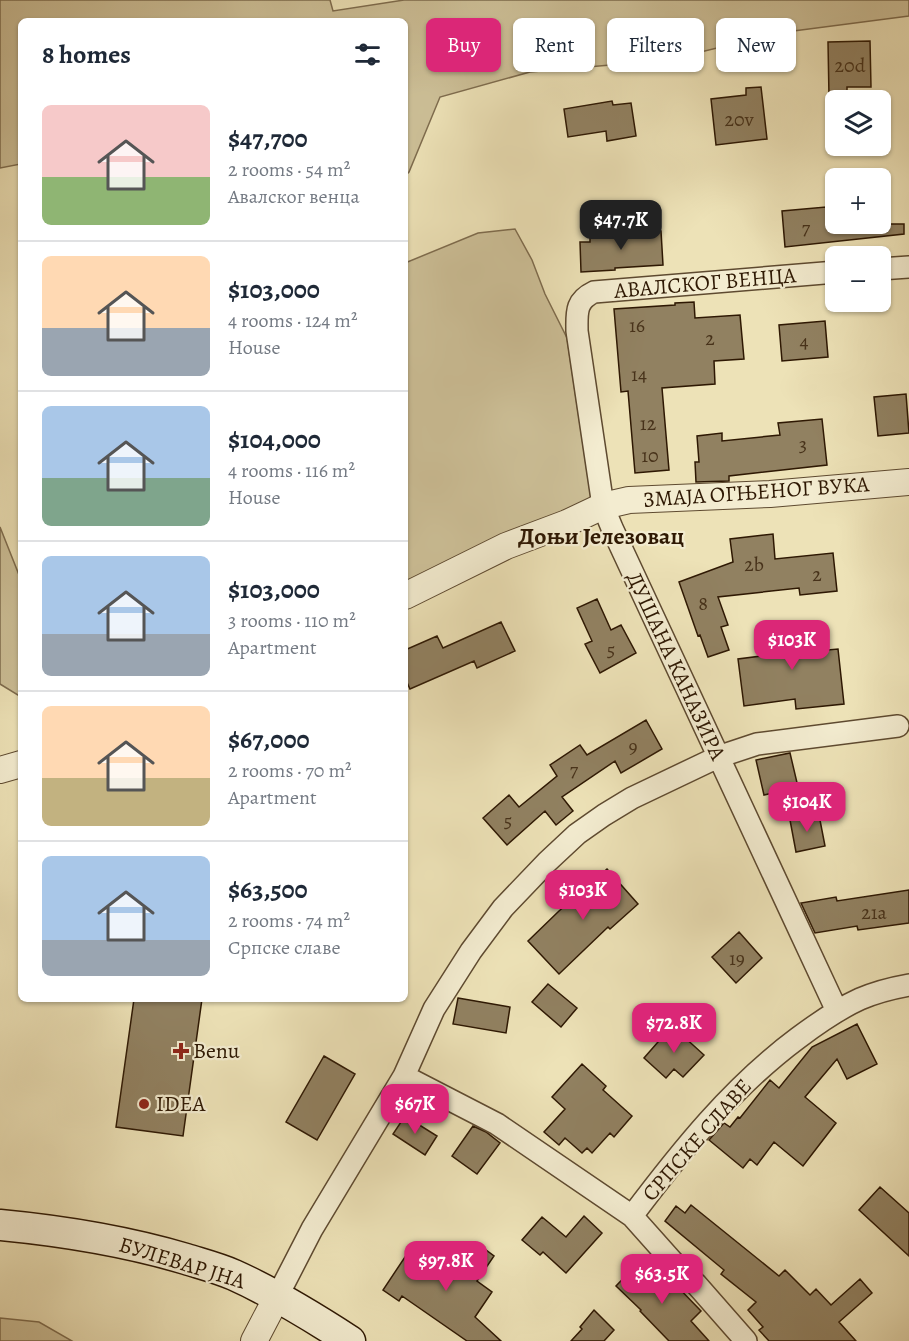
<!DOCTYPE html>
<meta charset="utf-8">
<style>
body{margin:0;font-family:Alegreya,serif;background:#f6f6f7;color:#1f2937;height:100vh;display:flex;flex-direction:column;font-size:22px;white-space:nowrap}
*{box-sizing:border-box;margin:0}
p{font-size:20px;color:#747a83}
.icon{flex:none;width:33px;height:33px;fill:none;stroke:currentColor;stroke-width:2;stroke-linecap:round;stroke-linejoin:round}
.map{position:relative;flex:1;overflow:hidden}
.details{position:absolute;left:18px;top:18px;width:390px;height:984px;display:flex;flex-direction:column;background:#fff;border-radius:9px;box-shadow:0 2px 4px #0004}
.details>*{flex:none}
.guide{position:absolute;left:426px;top:18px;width:393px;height:54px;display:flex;gap:12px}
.controls{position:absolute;left:825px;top:90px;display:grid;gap:12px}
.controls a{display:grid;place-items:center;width:66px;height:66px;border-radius:9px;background:#fff;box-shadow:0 2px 4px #0004;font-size:30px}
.price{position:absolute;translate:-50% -51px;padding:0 14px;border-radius:12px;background:#db2777;color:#fff;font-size:20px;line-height:39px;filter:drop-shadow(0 2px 3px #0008)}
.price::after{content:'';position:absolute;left:50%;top:36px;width:18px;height:14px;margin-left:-9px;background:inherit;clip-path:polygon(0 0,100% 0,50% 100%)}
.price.active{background:#222;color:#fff}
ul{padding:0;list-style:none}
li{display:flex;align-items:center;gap:18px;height:150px;padding:0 24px}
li+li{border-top:2px solid #e0e1e3}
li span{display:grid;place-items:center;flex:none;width:168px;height:120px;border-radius:9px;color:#555}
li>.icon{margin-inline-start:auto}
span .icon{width:72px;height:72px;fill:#fffc;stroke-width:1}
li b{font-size:26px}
h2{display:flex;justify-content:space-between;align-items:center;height:72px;padding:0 24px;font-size:26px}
.pill{padding:0 21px;border-radius:9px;background:#fff;box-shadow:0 2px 4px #0004;font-size:21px;line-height:54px}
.pill.active{background:#db2777;color:#fff}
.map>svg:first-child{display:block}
.green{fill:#cdc098;stroke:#7e6c4e;stroke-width:1.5}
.building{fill:#918161;stroke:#2e1803;stroke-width:1.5}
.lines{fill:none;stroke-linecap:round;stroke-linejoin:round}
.minor-casing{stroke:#5e4a30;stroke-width:24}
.tertiary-casing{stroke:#5e4a30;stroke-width:28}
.secondary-casing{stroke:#2e1803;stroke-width:33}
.minor{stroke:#f3ecd0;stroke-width:21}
.tertiary{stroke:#f3ecd0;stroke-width:26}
.secondary{stroke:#f3ecd0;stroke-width:30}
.poi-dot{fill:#8f2418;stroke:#f3ecd0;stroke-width:2}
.labels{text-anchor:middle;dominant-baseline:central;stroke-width:4.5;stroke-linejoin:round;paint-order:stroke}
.number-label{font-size:20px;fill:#47321a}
.street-label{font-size:22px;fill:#2e1803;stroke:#f3ecd0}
.poi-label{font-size:22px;fill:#2e1803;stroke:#f3ecd0;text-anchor:start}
.neighbourhood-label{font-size:24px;font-weight:bold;fill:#2e1803;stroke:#f3ecd0}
</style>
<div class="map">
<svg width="909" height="1341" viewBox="0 0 909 1341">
<rect width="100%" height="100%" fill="#ede2b7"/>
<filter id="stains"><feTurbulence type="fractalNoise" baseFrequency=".00333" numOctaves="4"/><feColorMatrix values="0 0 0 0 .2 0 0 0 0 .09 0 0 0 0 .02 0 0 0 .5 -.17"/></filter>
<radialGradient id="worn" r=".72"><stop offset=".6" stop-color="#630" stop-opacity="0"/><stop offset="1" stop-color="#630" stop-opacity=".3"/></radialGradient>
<path class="green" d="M0 0H330L333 11 404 0H909V16L778 33 668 60 530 72 440 97 409 172 405 176V21H21V164L0 168Z
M515 229 532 260 545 294 567 338 591 498 405 583V263L478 233Z
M0 527 21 580V697L0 684Z
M0 1318 39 1322 72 1341H0Z"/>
<path class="building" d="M870 41 871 87H847V97H829L828 42Z
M761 87 767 139 716 145 711 99 746 95V88Z
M612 101 613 105 631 103 636 136 607 141 606 131 568 137 564 109Z
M826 207 828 224H904V234L785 247 782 211Z
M661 231 663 265 615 268V270L581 272 580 242H590V233L615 232V234Z
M694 302 695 318 740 315 744 359 714 361 715 384 662 388 669 470 635 473 628 391 621 392 614 309 675 305V303Z
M825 321 828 357 782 361 779 325Z
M906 394 909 433 878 436 874 397Z
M822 419 827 465 729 476V481L696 482 695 462H699L697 436 722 433V441L780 435 778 423Z
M773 534 775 559 833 553 837 591 800 595 799 588 718 597 728 625 721 627 729 650 708 657 700 635 698 636 679 582 733 562 730 539Z
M597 599 611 630 621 625 636 653 600 673 585 644 592 641 577 608Z
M501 622 515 651 477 668 474 661 410 689 405 678V650L437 636 443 648Z
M814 625 817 651 838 649 844 704 796 709 795 699 744 706 738 659 761 656 758 633Z
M646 720 662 749 621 773 615 761 562 797 573 811 556 825 545 811 507 845 483 818 509 795 519 807 557 776 550 765 580 745 587 755Z
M790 753 798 787 764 795 756 760Z
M819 815 825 846 796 852 790 820Z
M607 869 638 904 610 929 608 927 559 974 528 941 559 911Z
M909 890V923L858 930 857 926 815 933 801 903 836 897 837 901Z
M739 932 762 958 736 983 712 957Z
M548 984 577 1008 561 1027 532 1002Z
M458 998 510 1007 506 1033 453 1024Z
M134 999H202L183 1136 116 1127Z
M857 1024 877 1064 847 1079 837 1059 805 1097 836 1123 803 1166 774 1142 757 1165 750 1159 743 1168 709 1140 724 1123 730 1127 738 1117 740 1118 770 1080 779 1088 812 1047Z
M672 1026 704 1055 683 1077 674 1069 666 1078 644 1058Z
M324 1056 355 1074 317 1140 286 1122Z
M582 1064 606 1086 603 1090 632 1116 614 1137 610 1133 592 1153 587 1148 582 1153 565 1138 559 1145 544 1132 565 1109 552 1097Z
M405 1116 437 1136 425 1155 393 1134Z
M473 1126 486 1132 500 1143 477 1174 452 1156Z
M880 1187 909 1213V1256L859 1210Z
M691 1205 779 1276 785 1270 810 1295 816 1289 831 1305 860 1279 872 1293 839 1322 856 1341H769L759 1330 763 1327 748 1310 756 1302 721 1274 724 1270 665 1221 676 1206 685 1213Z
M584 1216 602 1233 566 1273 543 1252 540 1255 522 1240 542 1217 566 1237Z
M478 1244 494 1256 477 1281 492 1292 475 1317 501 1341H467L402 1296 399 1301 383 1290 413 1245 429 1255 426 1260 453 1279Z
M640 1261 665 1286 671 1280 701 1311 691 1321 709 1341H669L640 1311 641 1310 616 1286Z
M594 1310 614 1330 604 1341H571L582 1329 580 1327Z"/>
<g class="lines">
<defs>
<path id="minor" d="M880 269 909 267
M836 272 594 292C575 301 577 313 577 331L603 506 612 528 837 1011
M404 1076 497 1124 632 1216 673 1262 696 1284 746 1341
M632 1216C681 1151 732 1087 798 1038 818 1023 838 1009 860 999 876 992 892 988 909 985
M277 1297 312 1229 404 1076 434 1009 471 951 503 908 547 862 577 834 604 815 632 798 718 757 757 744 898 726"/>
<path id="tertiary" d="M405 596 506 546 567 523 603 506 629 500 770 494 909 482
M0 770 21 764
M254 1341 277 1297"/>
<path id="secondary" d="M0 1225C63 1231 125 1241 186 1259 202 1264 218 1268 234 1275 274 1293 313 1317 350 1341"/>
</defs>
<use href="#minor" class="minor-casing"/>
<use href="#tertiary" class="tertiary-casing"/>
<use href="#secondary" class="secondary-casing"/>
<use href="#minor" class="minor"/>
<use href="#tertiary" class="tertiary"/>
<use href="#secondary" class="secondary"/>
</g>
<g class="poi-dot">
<path d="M178 1042h6v6h6v6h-6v6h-6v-6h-6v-6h6z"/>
<circle cx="144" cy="1104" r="6"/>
</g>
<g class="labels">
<g class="number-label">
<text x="850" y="65">20d</text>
<text x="739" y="119">20v</text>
<text x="806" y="227">7</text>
<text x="637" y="325">16</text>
<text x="710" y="338">2</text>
<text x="804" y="341">4</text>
<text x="639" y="374">14</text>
<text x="648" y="423">12</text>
<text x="803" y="444">3</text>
<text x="650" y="455">10</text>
<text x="754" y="564">2b</text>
<text x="817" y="574">2</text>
<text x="703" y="603">8</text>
<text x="611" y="649">5</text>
<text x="633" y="746">9</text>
<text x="574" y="769">7</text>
<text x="508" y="820">5</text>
<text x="874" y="912">21a</text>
<text x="737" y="958">19</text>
</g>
<g class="street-label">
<text transform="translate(705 283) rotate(-5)">АВАЛСКОГ ВЕНЦА</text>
<text transform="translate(756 492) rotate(-4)">ЗМАЈА ОГЊЕНОГ ВУКА</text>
<text transform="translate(676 666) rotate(65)">ДУШАНА КАНАЗИРА</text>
<text transform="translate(697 1140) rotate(-49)">СРПСКЕ СЛАВЕ</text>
<text transform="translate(182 1263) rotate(17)">БУЛЕВАР ЈНА</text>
</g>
<g class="poi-label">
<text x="193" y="1051">Benu</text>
<text x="156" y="1104">IDEA</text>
</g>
<g class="neighbourhood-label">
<text x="601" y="536">Доњи Јелезовац</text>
</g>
</g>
<rect width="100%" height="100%" filter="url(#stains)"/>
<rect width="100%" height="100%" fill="url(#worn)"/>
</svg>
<div class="controls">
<a><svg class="icon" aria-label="layers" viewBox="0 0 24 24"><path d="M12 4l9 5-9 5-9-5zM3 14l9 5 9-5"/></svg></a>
<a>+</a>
<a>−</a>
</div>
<b class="price active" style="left:621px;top:251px">$47.7K</b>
<b class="price" style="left:792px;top:671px">$103K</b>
<b class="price" style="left:807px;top:833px">$104K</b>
<b class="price" style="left:583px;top:921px">$103K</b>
<b class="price" style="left:674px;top:1054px">$72.8K</b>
<b class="price" style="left:415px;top:1135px">$67K</b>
<b class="price" style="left:446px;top:1292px">$97.8K</b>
<b class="price" style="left:662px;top:1305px">$63.5K</b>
<div class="guide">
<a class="pill active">Buy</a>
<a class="pill">Rent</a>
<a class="pill">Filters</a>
<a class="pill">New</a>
</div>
<section class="details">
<h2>8 homes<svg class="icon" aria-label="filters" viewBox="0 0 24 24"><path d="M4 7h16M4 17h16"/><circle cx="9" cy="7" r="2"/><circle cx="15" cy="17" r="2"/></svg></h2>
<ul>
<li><span style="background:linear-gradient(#f6c9c9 60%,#8fb573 0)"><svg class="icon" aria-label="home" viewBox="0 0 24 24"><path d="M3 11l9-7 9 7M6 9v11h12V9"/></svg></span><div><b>$47,700</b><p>2 rooms · 54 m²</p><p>Авалског венца</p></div></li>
<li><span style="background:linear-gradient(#ffd9b3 60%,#9aa5b1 0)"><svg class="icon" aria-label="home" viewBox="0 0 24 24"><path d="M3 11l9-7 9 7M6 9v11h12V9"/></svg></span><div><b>$103,000</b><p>4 rooms · 124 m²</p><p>House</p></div></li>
<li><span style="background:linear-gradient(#a9c7e8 60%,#7fa58c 0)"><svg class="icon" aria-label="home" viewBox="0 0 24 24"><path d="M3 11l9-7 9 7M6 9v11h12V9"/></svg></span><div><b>$104,000</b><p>4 rooms · 116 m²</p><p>House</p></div></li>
<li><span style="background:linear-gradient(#a9c7e8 65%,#9aa5b1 0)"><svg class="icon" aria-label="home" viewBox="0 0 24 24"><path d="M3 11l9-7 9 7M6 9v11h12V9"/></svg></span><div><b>$103,000</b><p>3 rooms · 110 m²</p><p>Apartment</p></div></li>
<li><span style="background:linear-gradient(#ffd9b3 60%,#c2b280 0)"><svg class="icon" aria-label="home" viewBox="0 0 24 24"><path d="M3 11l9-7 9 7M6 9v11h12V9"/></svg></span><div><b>$67,000</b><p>2 rooms · 70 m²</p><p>Apartment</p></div></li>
<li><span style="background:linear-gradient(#a9c7e8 70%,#9aa5b1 0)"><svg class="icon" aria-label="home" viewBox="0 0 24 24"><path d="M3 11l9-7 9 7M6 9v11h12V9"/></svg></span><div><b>$63,500</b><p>2 rooms · 74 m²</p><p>Српске славе</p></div></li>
</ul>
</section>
</div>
